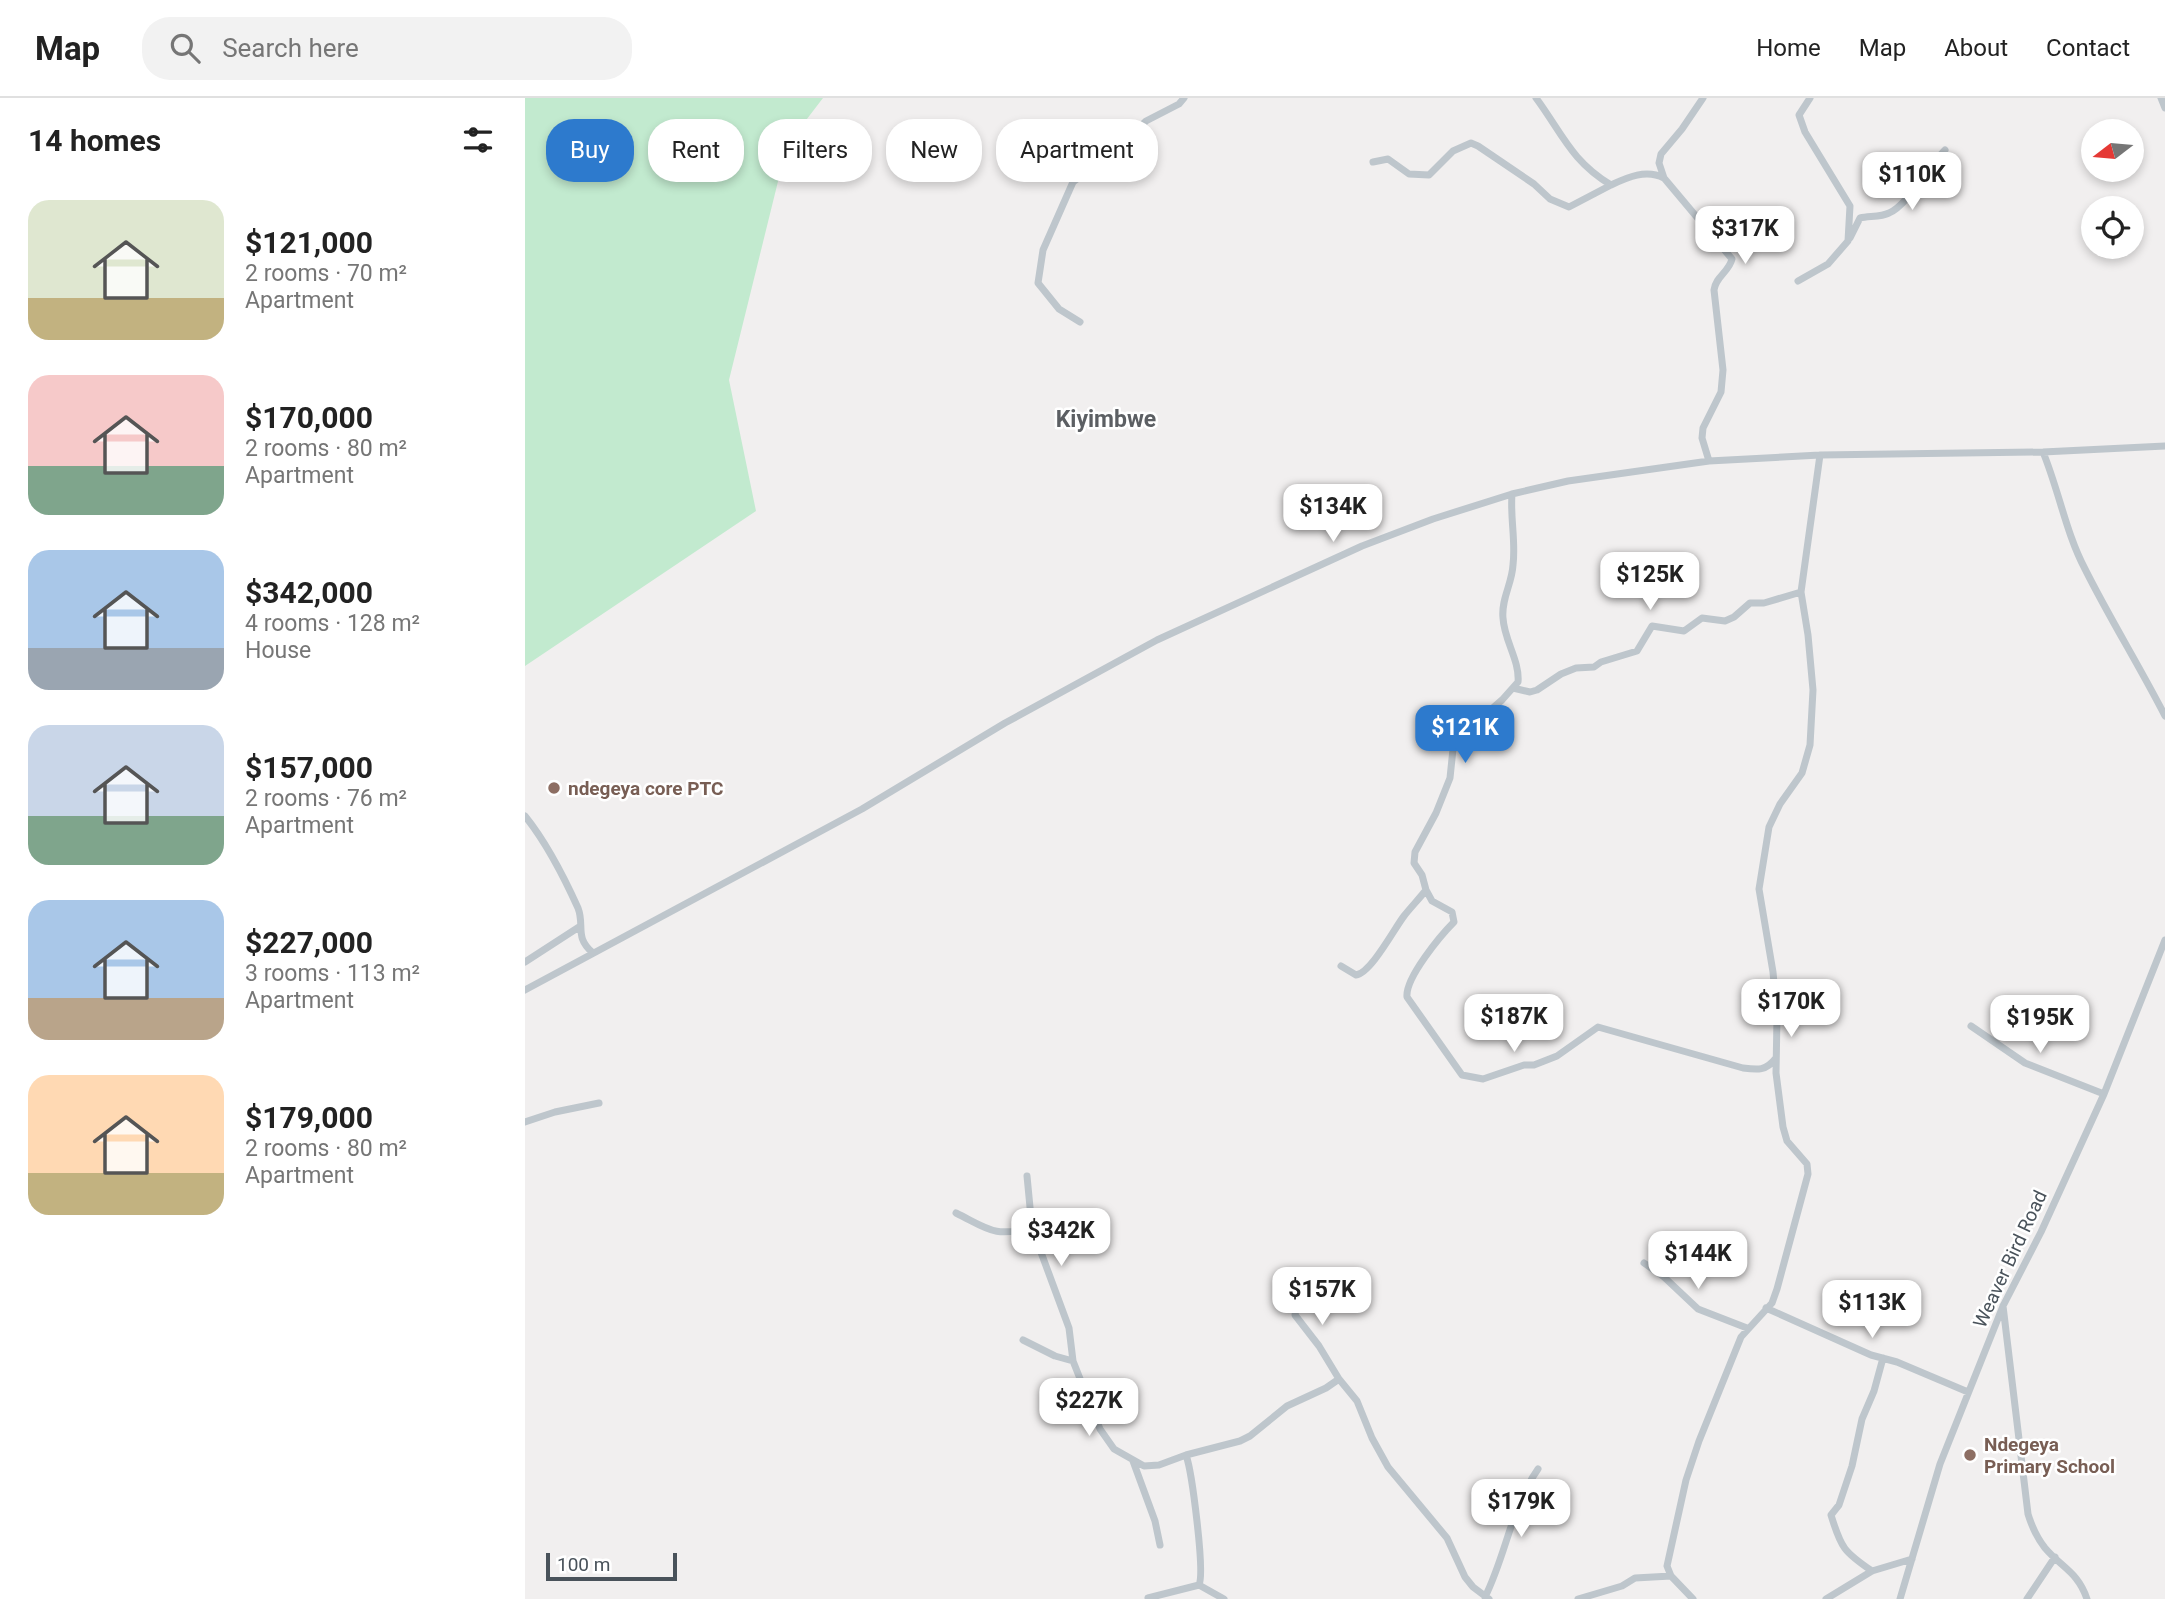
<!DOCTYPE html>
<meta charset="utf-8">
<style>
body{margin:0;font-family:Roboto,sans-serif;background:#f2f2f2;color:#222;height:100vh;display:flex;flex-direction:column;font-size:26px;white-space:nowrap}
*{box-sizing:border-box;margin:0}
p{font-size:23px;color:#767676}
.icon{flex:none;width:38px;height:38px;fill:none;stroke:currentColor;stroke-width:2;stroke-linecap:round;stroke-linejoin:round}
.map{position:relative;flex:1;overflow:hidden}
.side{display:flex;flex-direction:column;background:#fff;width:525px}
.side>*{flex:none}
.banner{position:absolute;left:21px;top:21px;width:665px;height:63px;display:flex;gap:14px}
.needle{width:46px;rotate:254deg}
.controls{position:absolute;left:1556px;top:21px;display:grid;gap:14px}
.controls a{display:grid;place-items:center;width:63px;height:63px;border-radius:50%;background:#fff;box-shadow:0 4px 10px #0003;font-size:35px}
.scale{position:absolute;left:21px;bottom:18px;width:131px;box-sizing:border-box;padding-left:7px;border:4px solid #49525a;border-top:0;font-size:19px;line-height:24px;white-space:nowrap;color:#49525a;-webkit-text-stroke:5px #fff;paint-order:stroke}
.price{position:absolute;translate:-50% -60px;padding:0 16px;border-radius:14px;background:#fff;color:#222;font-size:23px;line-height:46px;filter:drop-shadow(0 2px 4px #0008)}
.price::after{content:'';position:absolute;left:50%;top:42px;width:21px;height:16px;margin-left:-10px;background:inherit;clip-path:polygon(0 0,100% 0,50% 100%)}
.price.selected{background:#2d7acd;color:#fff}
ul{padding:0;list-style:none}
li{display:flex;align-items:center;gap:21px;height:175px;padding:0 28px}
li span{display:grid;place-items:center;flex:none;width:196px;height:140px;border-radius:21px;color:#555}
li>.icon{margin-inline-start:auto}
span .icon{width:84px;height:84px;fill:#fffc;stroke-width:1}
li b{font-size:30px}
h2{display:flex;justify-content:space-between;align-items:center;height:84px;padding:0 28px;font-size:30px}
.pill{padding:0 24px;border-radius:28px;background:#fff;box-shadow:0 4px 10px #0003;font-size:24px;line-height:63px}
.pill.selected{background:#2d7acd;color:#fff}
header{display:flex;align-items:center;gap:42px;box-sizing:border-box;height:98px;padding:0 35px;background:#fff;border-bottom:2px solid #e0e0e0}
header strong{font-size:33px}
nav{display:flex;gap:38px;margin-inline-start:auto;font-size:24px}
.search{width:490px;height:63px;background:#f2f2f2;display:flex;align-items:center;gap:18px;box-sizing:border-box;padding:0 24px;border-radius:28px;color:#767676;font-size:26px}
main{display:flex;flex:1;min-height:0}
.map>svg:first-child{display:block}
.green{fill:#c2eacf}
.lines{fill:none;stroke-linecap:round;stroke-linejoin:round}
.minor{stroke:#bec6cc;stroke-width:7}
.education-dot{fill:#8d6e63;stroke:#fff;stroke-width:2.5}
.labels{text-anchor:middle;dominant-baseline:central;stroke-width:5;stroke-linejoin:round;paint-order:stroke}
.education-label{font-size:19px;font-weight:bold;fill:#785e54;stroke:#fff;text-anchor:start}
.street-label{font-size:19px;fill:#49525a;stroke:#fff}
.quarter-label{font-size:23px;font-weight:bold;fill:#5c5f63;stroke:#fff}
</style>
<header>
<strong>Map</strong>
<div class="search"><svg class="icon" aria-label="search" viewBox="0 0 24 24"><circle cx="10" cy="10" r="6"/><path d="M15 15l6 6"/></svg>Search here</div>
<nav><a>Home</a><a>Map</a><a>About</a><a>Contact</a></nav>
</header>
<main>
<section class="side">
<h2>14 homes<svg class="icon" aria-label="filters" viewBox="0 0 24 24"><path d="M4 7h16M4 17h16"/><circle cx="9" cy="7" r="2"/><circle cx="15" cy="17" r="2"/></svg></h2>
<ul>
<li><span style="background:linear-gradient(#dfe7d0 70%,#c2b280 0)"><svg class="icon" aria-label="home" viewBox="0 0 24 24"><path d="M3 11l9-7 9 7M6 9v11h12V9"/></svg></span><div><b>$121,000</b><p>2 rooms · 70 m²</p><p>Apartment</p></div></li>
<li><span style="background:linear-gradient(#f6c9c9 65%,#7fa58c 0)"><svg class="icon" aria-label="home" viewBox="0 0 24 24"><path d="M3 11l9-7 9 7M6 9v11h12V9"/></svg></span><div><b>$170,000</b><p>2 rooms · 80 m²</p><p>Apartment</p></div></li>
<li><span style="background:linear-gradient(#a9c7e8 70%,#9aa5b1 0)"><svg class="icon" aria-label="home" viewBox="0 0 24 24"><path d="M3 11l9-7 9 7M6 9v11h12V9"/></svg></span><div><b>$342,000</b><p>4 rooms · 128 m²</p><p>House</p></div></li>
<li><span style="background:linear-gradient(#c9d6e8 65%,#7fa58c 0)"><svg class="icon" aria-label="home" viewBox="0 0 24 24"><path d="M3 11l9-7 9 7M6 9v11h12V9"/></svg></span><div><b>$157,000</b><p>2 rooms · 76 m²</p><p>Apartment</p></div></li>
<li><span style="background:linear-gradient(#a9c7e8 70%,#b9a48a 0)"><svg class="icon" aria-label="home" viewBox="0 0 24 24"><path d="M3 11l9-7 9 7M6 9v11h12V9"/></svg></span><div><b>$227,000</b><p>3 rooms · 113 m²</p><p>Apartment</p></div></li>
<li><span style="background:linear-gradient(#ffd9b3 70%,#c2b280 0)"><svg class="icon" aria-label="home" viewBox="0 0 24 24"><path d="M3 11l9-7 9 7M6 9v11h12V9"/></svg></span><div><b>$179,000</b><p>2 rooms · 80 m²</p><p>Apartment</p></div></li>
</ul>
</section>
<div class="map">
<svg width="1640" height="1501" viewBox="0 0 1640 1501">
<rect width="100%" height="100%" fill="#f1efef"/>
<path class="green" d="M0 0H298L262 47 204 282 231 413 0 568Z"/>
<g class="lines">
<path class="minor" d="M1011 0C1037 35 1046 63 1086 87 1103 79 1121 71 1139 80
M1178 0 1157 31 1136 56 1134 65 1139 80 1207 161C1204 174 1191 178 1189 192L1198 272 1196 294 1178 330 1177 340 1184 363
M1636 0 1640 10
M848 64 863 61 884 76 904 77 928 53 946 45 953 48 1009 86 1025 101 1044 109 1086 87
M1325 140 1335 120C1344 118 1356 119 1364 115 1382 108 1404 68 1420 52
M1273 183 1303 166 1323 143 1325 108 1280 34 1274 17 1285 0
M555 224 534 211 513 185 518 152 548 84 592 51 621 23 654 6 659 0
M1518 354C1534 393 1541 435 1560 471 1585 521 1615 569 1640 618
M988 590 1005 594 1012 592 1036 576 1051 570 1069 569 1076 564 1112 553 1127 528 1159 533 1177 520 1200 523 1209 519 1225 505H1239L1276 494
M0 718C21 744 39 779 53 810 60 828 49 839 68 855
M901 792 907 803 927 814 929 824C916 837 880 880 882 899L937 977 958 981 999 967H1009L1032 958 1073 929 1218 970C1233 972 1241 973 1251 960
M0 864 54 829
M816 868 831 877C846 875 869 831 879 818 886 809 894 801 901 792L897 777 889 765 890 754 911 715 925 680 928 651 944 631 977 602 993 584C995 563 979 542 978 520 976 501 987 486 988 467 991 443 985 420 987 396
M0 892 337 711 480 625 632 542 837 448 908 421 987 396 1043 383 1184 363 1295 357 1518 354 1640 348
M1446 928 1500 965 1579 996
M0 1024 30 1014 74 1005
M502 1078 507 1130 544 1230 548 1263
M431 1115C465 1132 468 1139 507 1130
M1119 1165 1139 1179 1173 1211 1222 1230
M794 1177 772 1203 770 1217 794 1248 814 1281
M1478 1208 1503 1416C1507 1429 1512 1440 1520 1450 1537 1470 1553 1474 1562 1501
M1241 1210 1346 1257 1372 1264 1443 1294
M498 1242 530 1258 548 1263 575 1331 589 1351 619 1368 634 1367 661 1357
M608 1363 630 1423 635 1447
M1347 1473C1319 1454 1316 1450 1306 1417L1314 1407 1327 1368 1337 1321 1349 1293 1358 1260
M960 1499C981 1457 986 1410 1013 1371
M623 1500 674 1487
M699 1501 674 1487C680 1474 667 1374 661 1357L715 1343 725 1338 762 1308 801 1290 814 1281 832 1303 847 1340 863 1369 922 1440 940 1479 948 1489 964 1501
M1053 1501 1097 1488 1110 1480 1146 1478
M1168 1501 1146 1478 1142 1468 1161 1382 1174 1343 1216 1239 1247 1205 1252 1191 1283 1076 1282 1066 1262 1043 1258 1029 1251 975 1252 919 1248 874 1234 791 1244 729 1255 706 1277 675 1285 647 1288 592 1283 537 1276 494 1295 357
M1301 1501 1347 1473 1387 1461
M1375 1501 1415 1366 1478 1208 1516 1134 1579 996 1640 842
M1502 1501 1530 1459"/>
</g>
<g class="education-dot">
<circle cx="29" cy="690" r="7"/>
<circle cx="1445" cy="1357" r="7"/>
</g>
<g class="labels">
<g class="education-label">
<text x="43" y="690">ndegeya core PTC</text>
<text x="1459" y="1346">Ndegeya<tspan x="1459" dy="22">Primary School</tspan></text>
</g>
<g class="street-label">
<text transform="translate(1485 1161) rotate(-65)">Weaver Bird Road</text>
</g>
<g class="quarter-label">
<text x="581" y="321">Kiyimbwe</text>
</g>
</g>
</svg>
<div class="controls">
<a><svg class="needle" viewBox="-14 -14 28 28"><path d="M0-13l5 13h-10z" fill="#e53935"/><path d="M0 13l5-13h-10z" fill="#767676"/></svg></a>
<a><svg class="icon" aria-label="locate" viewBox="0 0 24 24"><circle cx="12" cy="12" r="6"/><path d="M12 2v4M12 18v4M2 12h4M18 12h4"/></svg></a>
</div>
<div class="scale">100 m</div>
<b class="price" style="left:1387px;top:114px">$110K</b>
<b class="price" style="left:1220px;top:168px">$317K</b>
<b class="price" style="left:808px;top:446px">$134K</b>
<b class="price" style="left:1125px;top:514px">$125K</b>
<b class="price selected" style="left:940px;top:667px">$121K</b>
<b class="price" style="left:1266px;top:941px">$170K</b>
<b class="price" style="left:989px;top:956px">$187K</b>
<b class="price" style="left:1515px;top:957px">$195K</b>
<b class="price" style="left:536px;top:1170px">$342K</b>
<b class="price" style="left:1173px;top:1193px">$144K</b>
<b class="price" style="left:797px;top:1229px">$157K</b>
<b class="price" style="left:1347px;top:1242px">$113K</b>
<b class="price" style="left:564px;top:1340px">$227K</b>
<b class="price" style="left:996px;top:1441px">$179K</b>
<div class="banner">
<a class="pill selected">Buy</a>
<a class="pill">Rent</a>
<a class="pill">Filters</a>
<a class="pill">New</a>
<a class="pill">Apartment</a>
</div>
</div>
</main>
